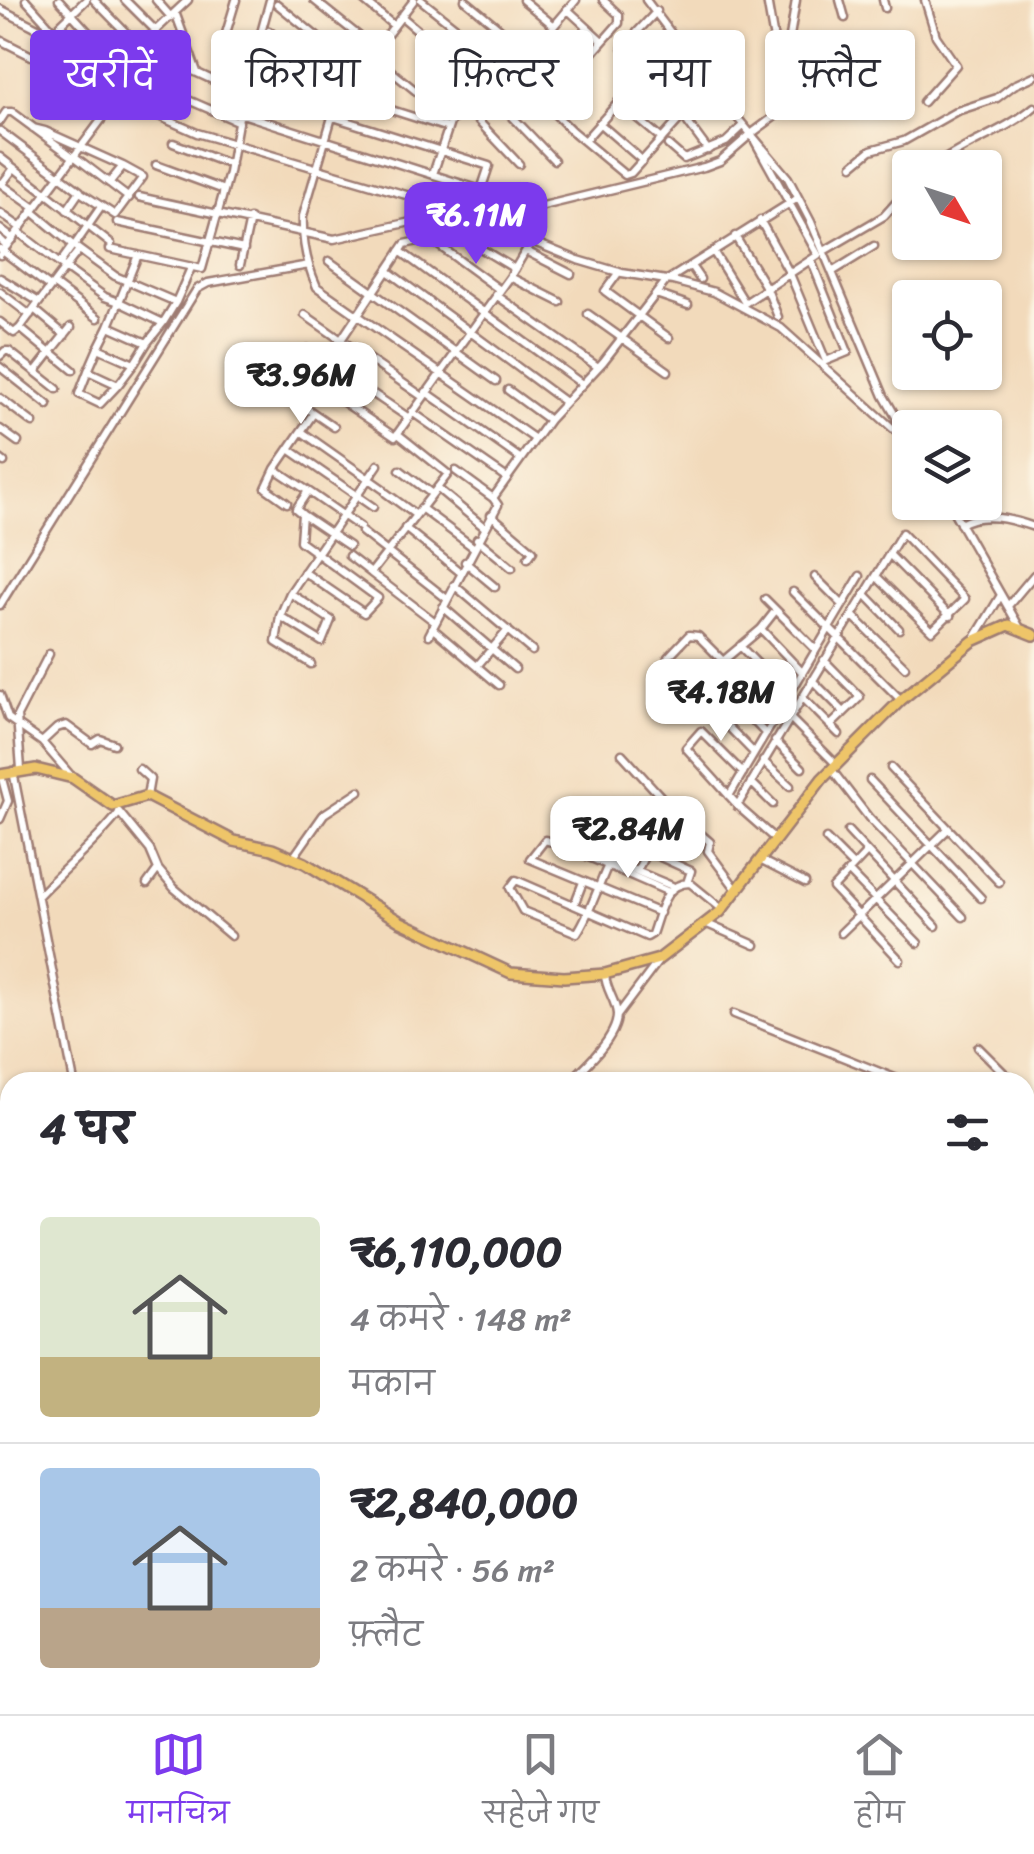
<!DOCTYPE html>
<html lang="hi">
<meta charset="utf-8">
<style>
body{margin:0;font-family:Sriracha,"Playpen Sans Deva",sans-serif;background:#f2f2f3;color:#2b2b33;height:100vh;display:flex;flex-direction:column;font-size:38px;white-space:nowrap}
*{box-sizing:border-box;margin:0}
p{font-size:32px;color:#7c7c81}
.icon{flex:none;width:55px;height:55px;fill:none;stroke:currentColor;stroke-width:2;stroke-linecap:round;stroke-linejoin:round}
.map{position:relative;flex:1;overflow:hidden}
.details{position:absolute;left:0px;top:1072px;width:1035px;height:642px;display:flex;flex-direction:column;background:#fff;border-radius:30px 30px 0 0;box-shadow:0 2px 8px #0004}
.details>*{flex:none}
.banner{position:absolute;left:30px;top:30px;width:975px;height:90px;display:flex;gap:20px}
.needle{width:65px;rotate:129deg}
.buttons{position:absolute;left:892px;top:150px;display:grid;gap:20px}
.buttons a{display:grid;place-items:center;width:110px;height:110px;border-radius:10px;background:#fff;box-shadow:0 2px 8px #0004;font-size:50px}
.price{position:absolute;translate:-50% -85px;padding:0 22px;border-radius:20px;background:#fff;color:#222;font-size:32px;line-height:65px;filter:drop-shadow(0 2px 5px #0008)}
.price::after{content:'';position:absolute;left:50%;top:60px;width:30px;height:22px;margin-left:-15px;background:inherit;clip-path:polygon(0 0,100% 0,50% 100%)}
.price.on{background:#7c3aed;color:#fff}
ul{padding:0;list-style:none}
li{display:flex;align-items:center;gap:30px;height:250px;padding:0 40px}
li+li{border-top:2px solid #e1e1e2}
li span{display:grid;place-items:center;flex:none;width:280px;height:200px;border-radius:10px;color:#555}
li>.icon{margin-inline-start:auto}
span .icon{width:120px;height:120px;fill:#fffc;stroke-width:1}
li b{font-size:42px}
h2{display:flex;justify-content:space-between;align-items:center;height:120px;padding:0 40px;font-size:42px}
.pill{padding:0 35px;border-radius:10px;background:#fff;box-shadow:0 2px 8px #0004;font-size:35px;line-height:90px}
.pill.on{background:#7c3aed;color:#fff}
.tab-bar{display:flex;justify-content:space-around;align-items:center;height:140px;border-top:2px solid #e1e1e2;background:#fff;font-size:28px;color:#7c7c81}
.tab-bar a{display:grid;justify-items:center;gap:5px}
.tab-bar .on{color:#7c3aed}
.map>svg:first-child{display:block}
.lines{fill:none;stroke-linecap:round;stroke-linejoin:round}
.minor-casing{stroke:#9e7c73;stroke-width:11}
.major-casing{stroke:#9e7c73;stroke-width:14}
.minor{stroke:#fff;stroke-width:6}
.major{stroke:#eec569;stroke-width:9}
</style>
<div class="map">
<svg width="1034" height="1714" viewBox="0 0 1034 1714">
<rect width="100%" height="100%" fill="#fcf5e5"/>
<filter id="ink" filterUnits="userSpaceOnUse"><feTurbulence type="fractalNoise" baseFrequency=".01" numOctaves="2"/><feDisplacementMap in="SourceGraphic" scale="20" xChannelSelector="R" yChannelSelector="G"/><feConvolveMatrix kernelMatrix="1 2 1 2 8 2 1 2 1" color-interpolation-filters="sRGB"/></filter>
<filter id="wash" filterUnits="userSpaceOnUse"><feTurbulence type="fractalNoise" baseFrequency=".0048" numOctaves="4" result="noise"/><feDisplacementMap in="SourceGraphic" scale="40" xChannelSelector="R" yChannelSelector="G"/><feGaussianBlur stdDeviation="2.25" result="paint"/><feColorMatrix in="noise" values="0 0 0 0 0 0 0 0 0 0 0 0 0 0 0 0 0 1.4 0 .05"/><feComposite in="paint" operator="in"/></filter>
<g filter="url(#wash)">
<rect width="100%" height="100%" fill="#f2dabb"/>
</g>
<g filter="url(#ink)">
<g class="lines">
<defs>
<path id="minor" d="M26 0 64 42
M59 0 122 69
M94 0 139 46 234 90 331 113
M125 0 156 31
M156 0 171 17
M314 0 374 48
M363 0 393 25
M414 0 337 100 303 216C302 239 307 265 317 287L535 439
M421 0 469 38 492 46 517 66
M465 0 529 53
M523 0 553 25
M576 0 514 73 572 131 625 175 631 173 707 89
M646 0 714 90 788 178 811 222 884 396 910 441
M840 0 845 18
M883 0 885 8
M277 4 359 71
M0 9 126 73 239 122
M567 9 602 41
M175 12 197 72
M401 16 482 85 554 160
M55 30 86 0
M269 31 343 91
M0 40 93 87 197 133 450 208 578 260 622 273 673 281 714 292 781 328 910 444
M224 40 236 0
M623 47 657 11
M370 54 452 120
M661 73 695 102
M635 82 679 120
M782 85 796 0
M645 91 665 68
M341 94 448 128
M618 102 662 139
M923 102 956 65 936 36 925 0
M464 106 519 164
M546 106 619 23V15L603 0
M239 113 481 190
M330 116 489 166 475 208
M0 121 6 112H12L73 157
M599 123 643 161
M688 123 708 150
M33 128 45 131 123 166 109 183
M0 131 80 191 67 210
M751 134 786 108 767 0
M584 141 676 38
M173 143 231 165
M668 145 684 159 726 142 743 126
M74 156 129 198
M0 157 111 244
M156 165 224 190
M853 165 871 150 904 141 957 111 997 98 1014 85 1034 76
M932 168C964 143 1003 133 1034 107
M433 174 450 123 482 85
M0 183 35 208
M2 184 14 168
M80 192 115 215 143 177 123 166
M139 197 334 239 438 216 449 209
M101 207 74 246 115 276 176 302 191 268
M32 211 74 246
M0 213 21 228
M760 220 790 274 826 361 848 352 811 260
M481 221 704 167 720 161 751 134 818 255 745 303 713 251
M117 222 244 249
M0 229 13 239
M18 232 65 268 34 309
M735 236 767 289 778 317
M0 239 7 246
M430 239 500 290
M0 249 50 287
M110 249 202 269 229 173 241 106 270 0
M79 250 65 268 105 297 119 302 138 255
M400 251 582 384
M526 251 571 274
M824 251 884 216 910 187
M0 255 105 115 139 46 188 0
M329 261 496 381
M60 263 73 245
M240 265 250 219
M691 266 700 279
M389 272 565 402
M619 272 605 291 669 338
M832 272 874 246
M510 277 560 302
M0 278 39 302
M53 284 98 318
M0 292 30 315
M656 294 688 305
M496 295 598 367
M588 314 668 371
M305 315 423 397
M0 322 14 333 20 328 50 353 71 327
M20 328 34 309 65 335
M147 343 163 323
M98 348 109 326
M307 349 409 418
M51 352 73 370
M0 356 5 351H9L57 389
M289 365 395 437 510 277 532 240
M0 367 48 405
M88 371 79 394 100 404 118 385 88 371 98 348 134 364 147 343 109 326 119 302 163 323 176 302
M35 372 50 353
M313 382 405 244 455 233 515 269
M118 385 134 364
M508 390 549 420
M426 392 521 459
M290 397 334 427
M0 398 33 423
M301 405 316 384
M412 412 507 478
M0 429 18 442
M302 432 383 489
M398 434 448 474 371 573 435 622
M289 449 373 507
M0 459 4 462
M275 469 308 491 296 509 302 514 300 541 378 598 364 613 304 572
M400 470 432 494
M456 471 493 498
M437 488 484 527
M308 491 360 527
M386 493 416 515
M948 502 1020 628
M287 503 266 488 275 469 313 414
M421 508 473 547
M303 515 349 546
M491 515 533 551 528 558
M960 524C982 511 1011 519 1034 527
M405 528 460 572
M362 532 447 599
M477 539 512 568
M889 554 950 616
M349 556 371 573
M465 562 495 587
M815 577 842 604
M454 585 532 651
M793 592 901 700
M290 593 331 620 322 642 280 616 290 593 378 465
M866 595 899 629
M765 599 815 649
M0 605 197 289 208 283 309 265
M1008 606 1034 575
M443 607 515 669
M280 616 276 642 311 664
M853 616 905 667
M432 628 499 685
M761 629 801 671
M429 635 498 505 493 498 549 420 603 362 666 281 798 198
M973 641 1001 595
M740 646 788 695
M824 660 860 697 830 726
M723 661 761 629 776 610
M477 666 508 630
M678 672 668 657 689 635 698 636 777 715
M742 680 713 711 754 753
M812 680 844 712
M0 695 8 718 42 742 72 777
M802 697 839 734
M735 702 765 733
M780 708 836 764
M720 717 749 687
M775 741 802 768
M42 742 57 728 66 725 92 744 100 739 114 744
M622 754 673 810 647 851 691 871 687 883
M763 761 790 786
M891 768 999 882
M21 769 17 716 49 654
M139 769 150 779 147 796
M832 770 869 818 963 917
M13 771 74 1082
M743 773 701 731 686 748 742 810 775 839
M870 780 981 898
M751 782 773 804
M729 796 860 576
M737 806 902 533 965 599 932 631 876 576
M673 810 710 842 708 851 737 890
M119 812 150 850 158 869 147 884
M0 819 8 801 1 775
M848 831 936 926
M657 832 686 844
M826 839 853 866
M576 849 589 828 606 835
M579 850 545 840 530 859 660 913
M867 852 833 888 900 960
M293 858 324 814 359 791
M610 860 608 865C598 887 590 913 577 933L523 911 510 888 516 880 647 937 652 934C660 913 663 883 690 883L722 909
M760 860 805 883
M158 869 174 888 231 936
M637 871 647 851
M848 871 918 943
M669 892 584 855 579 850H586L672 886
M38 896C65 867 95 844 119 813
M574 905 583 882
M705 923 755 945
M841 933 948 829
M734 1014 905 1082
M617 1016 660 959
M978 1047 1013 1082
M189 1079 192 1082
M208 1082 210 1080
M569 1082C584 1068 618 1037 617 1014 616 1000 605 989 605 974
M1025 1094 1034 1110
M1025 1126 1034 1130
M0 1210 10 1209
M1025 1286 1034 1290
M1025 1345 1034 1349
M1028 1427 1034 1431
M0 1452 10 1444
M1028 1460 1034 1464
M1025 1498 1034 1489
M1025 1642 1034 1629
M214 1705 223 1714
M323 1705 334 1714
M362 1705 374 1714
M439 1705 451 1714
M478 1705 490 1714
M517 1705 529 1714
M560 1705 571 1714
M624 1705 636 1714
M664 1705 678 1714
M717 1705 732 1714 738 1705
M792 1705 802 1711
M940 1705 967 1714
M960 1705 1034 1712
M285 1706 296 1714
M587 1708 595 1714
M70 1714 81 1705
M346 1714 353 1705
M493 1714 499 1705
M651 1714 661 1705
M683 1714 688 1705
M704 1714 711 1705
M877 1714 880 1705"/>
<path id="major" d="M0 775 36 769 73 778 113 806 147 796 234 841 272 849 305 863 401 922 511 973 564 977 605 974 659 959 720 912 822 779 901 700 973 641 1009 625 1034 635"/>
</defs>
<use href="#minor" class="minor-casing"/>
<use href="#major" class="major-casing"/>
<use href="#minor" class="minor"/>
<use href="#major" class="major"/>
</g>
</g>
</svg>
<div class="buttons">
<a><svg class="needle" viewBox="-14 -14 28 28"><path d="M0-13l5 13h-10z" fill="#e53935"/><path d="M0 13l5-13h-10z" fill="#7c7c81"/></svg></a>
<a><svg class="icon" aria-label="locate" viewBox="0 0 24 24"><circle cx="12" cy="12" r="6"/><path d="M12 2v4M12 18v4M2 12h4M18 12h4"/></svg></a>
<a><svg class="icon" aria-label="layers" viewBox="0 0 24 24"><path d="M12 4l9 5-9 5-9-5zM3 14l9 5 9-5"/></svg></a>
</div>
<b class="price on" style="left:476px;top:267px">₹6.11M</b>
<b class="price" style="left:301px;top:427px">₹3.96M</b>
<b class="price" style="left:721px;top:744px">₹4.18M</b>
<b class="price" style="left:628px;top:881px">₹2.84M</b>
<div class="banner">
<a class="pill on">खरीदें</a>
<a class="pill">किराया</a>
<a class="pill">फ़िल्टर</a>
<a class="pill">नया</a>
<a class="pill">फ़्लैट</a>
</div>
<section class="details">
<h2>4 घर<svg class="icon" aria-label="filters" viewBox="0 0 24 24"><path d="M4 7h16M4 17h16"/><circle cx="9" cy="7" r="2"/><circle cx="15" cy="17" r="2"/></svg></h2>
<ul>
<li><span style="background:linear-gradient(#dfe7d0 70%,#c2b280 0)"><svg class="icon" aria-label="home" viewBox="0 0 24 24"><path d="M3 11l9-7 9 7M6 9v11h12V9"/></svg></span><div><b>₹6,110,000</b><p>4 कमरे · 148 m²</p><p>मकान</p></div></li>
<li><span style="background:linear-gradient(#a9c7e8 70%,#b9a48a 0)"><svg class="icon" aria-label="home" viewBox="0 0 24 24"><path d="M3 11l9-7 9 7M6 9v11h12V9"/></svg></span><div><b>₹2,840,000</b><p>2 कमरे · 56 m²</p><p>फ़्लैट</p></div></li>
</ul>
</section>
</div>
<nav class="tab-bar">
<a class="on"><svg class="icon" aria-label="map" viewBox="0 0 24 24"><path d="M3 6l6-2 6 2 6-2v14l-6 2-6-2-6 2zM9 4v14M15 6v14"/></svg>मानचित्र</a>
<a><svg class="icon" aria-label="saved" viewBox="0 0 24 24"><path d="M7 4h10v16l-5-4-5 4z"/></svg>सहेजे गए</a>
<a><svg class="icon" aria-label="home" viewBox="0 0 24 24"><path d="M3 11l9-7 9 7M6 9v11h12V9"/></svg>होम</a>
</nav>
